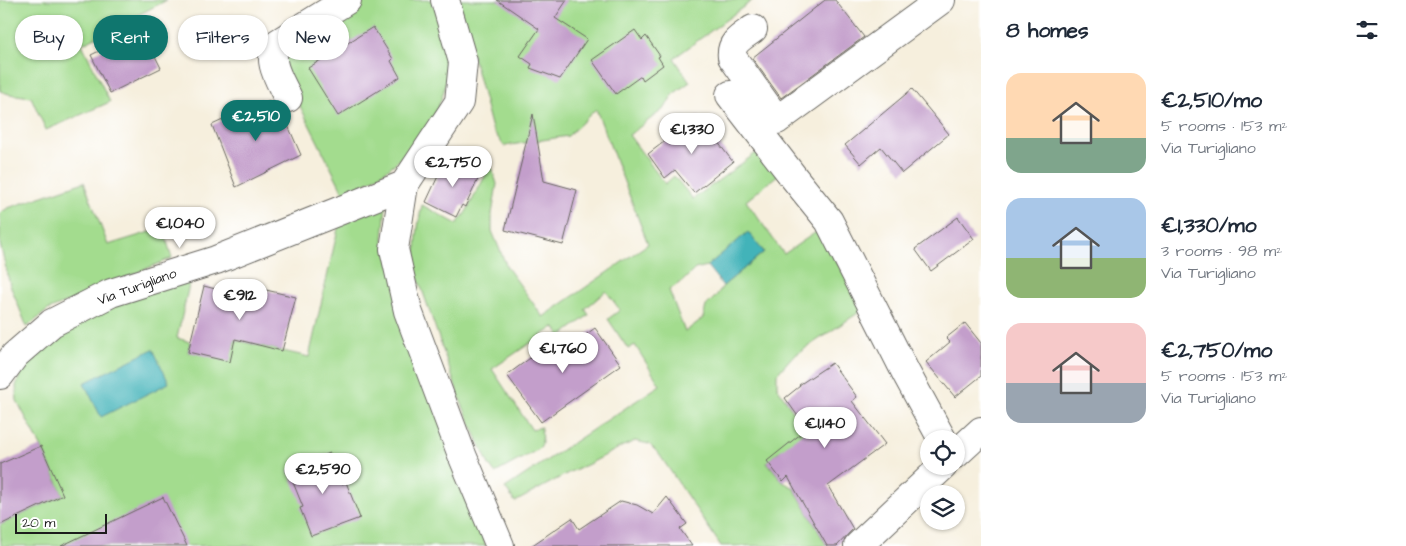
<!DOCTYPE html>
<meta charset="utf-8">
<style>
body{margin:0;font-family:"Architects Daughter",sans-serif;background:#f6f6f7;color:#1f2937;height:100vh;display:flex;flex-direction:column;font-size:19px;white-space:nowrap}
*{box-sizing:border-box;margin:0}
p{font-size:16px;color:#747a83}
.icon{flex:none;width:28px;height:28px;fill:none;stroke:currentColor;stroke-width:2;stroke-linecap:round;stroke-linejoin:round}
.map{position:relative;flex:1;overflow:hidden}
.sheet{display:flex;flex-direction:column;background:#fff;width:425px}
.sheet>*{flex:none}
.top-card{position:absolute;left:15px;top:15px;width:475px;height:45px;display:flex;gap:10px}
.tools{position:absolute;left:920px;top:430px;display:grid;gap:10px}
.tools a{display:grid;place-items:center;width:45px;height:45px;border-radius:50%;background:#fff;box-shadow:0 1px 4px #0004;font-size:25px}
.scale{position:absolute;left:15px;bottom:12px;width:92px;box-sizing:border-box;padding-left:5px;border:2px solid #1c1c1c;border-top:0;font-size:14px;line-height:18px;white-space:nowrap;color:#1c1c1c;-webkit-text-stroke:4px #fff;paint-order:stroke}
.price{position:absolute;translate:-50% -42px;padding:0 11px;border-radius:18px;background:#fff;color:#222;font-size:16px;line-height:32px;filter:drop-shadow(0 1px 2px #0008)}
.price::after{content:'';position:absolute;left:50%;top:30px;width:15px;height:11px;margin-left:-8px;background:inherit;clip-path:polygon(0 0,100% 0,50% 100%)}
.price.current{background:#0f766e;color:#fff}
ul{padding:0;list-style:none}
li{display:flex;align-items:center;gap:15px;height:125px;padding:0 25px}
li span{display:grid;place-items:center;flex:none;width:140px;height:100px;border-radius:15px;color:#555}
li>.icon{margin-inline-start:auto}
span .icon{width:60px;height:60px;fill:#fffc;stroke-width:1}
li b{font-size:21px}
h2{display:flex;justify-content:space-between;align-items:center;height:60px;padding:0 25px;font-size:21px}
.pill{padding:0 18px;border-radius:22px;background:#fff;box-shadow:0 1px 4px #0004;font-size:18px;line-height:45px}
.pill.current{background:#0f766e;color:#fff}
main{display:flex;flex:1;min-height:0}
.map>svg:first-child{display:block}
.green{fill:#a3dc8e;stroke:#607c55;fill-rule:evenodd}
.water{fill:#42b3b9;stroke:#2f686a}
.building{fill:#c39ecb}
.lines{fill:none;stroke-linecap:round;stroke-linejoin:round}
.minor-casing{stroke:#686660;stroke-width:30}
.minor{stroke:#fff;stroke-width:28}
.labels{text-anchor:middle;dominant-baseline:central;stroke-width:4;stroke-linejoin:round;paint-order:stroke}
.street-label{font-size:14px;fill:#1c1c1c;stroke:#fff}
</style>
<main>
<div class="map">
<svg width="981" height="546" viewBox="0 0 981 546">
<rect width="100%" height="100%" fill="#fff"/>
<filter id="ink" filterUnits="userSpaceOnUse"><feTurbulence type="fractalNoise" baseFrequency=".02" numOctaves="2"/><feDisplacementMap in="SourceGraphic" scale="10" xChannelSelector="R" yChannelSelector="G"/><feConvolveMatrix kernelMatrix="1 2 1 2 8 2 1 2 1" color-interpolation-filters="sRGB"/></filter>
<filter id="wash" filterUnits="userSpaceOnUse"><feTurbulence type="fractalNoise" baseFrequency=".0096" numOctaves="4" result="noise"/><feDisplacementMap in="SourceGraphic" scale="20" xChannelSelector="R" yChannelSelector="G"/><feGaussianBlur stdDeviation="1.12" result="paint"/><feColorMatrix in="noise" values="0 0 0 0 0 0 0 0 0 0 0 0 0 0 0 0 0 1.4 0 .05"/><feComposite in="paint" operator="in"/></filter>
<g filter="url(#wash)">
<rect width="100%" height="100%" fill="#f6efdd"/>
<path class="green" d="M0 0H167L82 44 110 102 46 130 31 97 9 94 0 91Z
M364 0H433C440 20 446 39 447 60 451 102 418 148 384 172 372 181 357 187 344 194L286 78 280 52Z
M458 0H753L674 58 690 82 673 94 665 108 629 135 665 184 674 176 693 199 760 150 779 174 746 201 784 254 819 230 864 309 791 358 777 374V387L811 438 778 452 767 462 783 482 794 488 827 546H721L659 454 649 444 635 441 621 447 587 465 570 472 515 502 505 488 660 385 635 345 628 349 608 319 620 310 606 291 585 309 589 315 561 336 554 327 492 369 532 430 541 427 542 444 539 449 495 473 489 465 461 402 416 272C415 249 417 227 422 205L457 224 466 212 491 165 497 184 492 214V231L507 267 543 317 648 244 596 109 568 136 504 146 492 129ZM748 233 764 252 723 286 716 296 706 306 703 318 685 332 669 290 684 280 695 269 707 266Z
M84 182 108 245 163 228 172 258 48 310 27 327 10 285 0 244V213L8 208Z
M386 204 383 240 486 546H1L0 525 63 495 41 446 17 401 16 386 21 372 36 350 84 317 191 276 177 338 190 342 188 352 232 350 235 340 309 357 339 224Z"/>
<path class="water" d="M748 232 764 252 723 286 707 266Z
M153 349 169 383 101 417 84 383Z"/>
<g id="blocks">
<path class="building" d="M497 0H567L555 18 587 39 560 79 530 68 532 64 520 56 539 29Z
M825 0H835L864 37 781 98 752 58Z
M373 27 393 59 391 61 400 77 338 116 308 68Z
M142 30 161 68 110 93 91 55Z
M635 30 642 40 646 36 660 56 658 57 663 65 643 80 641 76 616 94 592 60Z
M912 89 949 134 902 173 881 147 861 164 845 145Z
M272 100 274 105 282 112 301 155 236 187 212 125 262 102 263 104Z
M533 114 544 181 577 190 563 245 505 230Z
M698 116 733 162 694 193 675 170 665 178 648 154Z
M446 159 480 175 465 207 462 205 456 217 426 202Z
M958 217 974 239 931 271 915 249Z
M204 286 246 297 249 286 296 297 282 351 235 339 230 362 188 352Z
M965 323 981 343V376L955 397 926 362 950 342 946 338Z
M595 328 621 365 541 422 507 375 548 345 556 356Z
M832 363 857 397 852 401 885 444 828 486 853 529 837 546H827L788 477 783 482 767 461 807 429 785 398 800 386 799 385Z
M41 446 63 495 0 525V464Z
M330 453 342 484 346 482 360 518 311 536 300 508 303 507 288 470Z
M163 497 187 546H61Z
M667 497 687 524 680 529 692 546H531L572 518 579 529 621 501 637 505 653 514Z"/>
</g>
</g>
<g filter="url(#ink)">
<use href="#blocks" fill-opacity="0" stroke="#686660" stroke-width="1"/>
<g class="lines">
<defs>
<path id="minor" d="M445 0 463 62 459 102 404 185 394 249 408 311 462 455 500 546
M753 29C742 37 730 42 732 57L777 120 941 0
M730 95 795 179 829 221 906 373 942 439
M288 98C280 80 265 60 278 43L347 0
M0 375 15 355 52 323 111 293 216 260 404 185
M956 454 981 431
M858 546 943 466"/>
</defs>
<use href="#minor" class="minor-casing"/>
<use href="#minor" class="minor"/>
</g>
</g>
<g class="labels">
<g class="street-label">
<text transform="translate(137 287) rotate(-20)">Via Turigliano</text>
</g>
</g>
</svg>
<div class="tools">
<a><svg class="icon" aria-label="locate" viewBox="0 0 24 24"><circle cx="12" cy="12" r="6"/><path d="M12 2v4M12 18v4M2 12h4M18 12h4"/></svg></a>
<a><svg class="icon" aria-label="layers" viewBox="0 0 24 24"><path d="M12 4l9 5-9 5-9-5zM3 14l9 5 9-5"/></svg></a>
</div>
<div class="scale">20 m</div>
<b class="price current" style="left:256px;top:142px">€2,510</b>
<b class="price" style="left:692px;top:155px">€1,330</b>
<b class="price" style="left:453px;top:188px">€2,750</b>
<b class="price" style="left:180px;top:249px">€1,040</b>
<b class="price" style="left:240px;top:321px">€912</b>
<b class="price" style="left:563px;top:374px">€1,760</b>
<b class="price" style="left:825px;top:449px">€1,140</b>
<b class="price" style="left:323px;top:495px">€2,590</b>
<div class="top-card">
<a class="pill">Buy</a>
<a class="pill current">Rent</a>
<a class="pill">Filters</a>
<a class="pill">New</a>
</div>
</div>
<section class="sheet">
<h2>8 homes<svg class="icon" aria-label="filters" viewBox="0 0 24 24"><path d="M4 7h16M4 17h16"/><circle cx="9" cy="7" r="2"/><circle cx="15" cy="17" r="2"/></svg></h2>
<ul>
<li><span style="background:linear-gradient(#ffd9b3 65%,#7fa58c 0)"><svg class="icon" aria-label="home" viewBox="0 0 24 24"><path d="M3 11l9-7 9 7M6 9v11h12V9"/></svg></span><div><b>€2,510/mo</b><p>5 rooms · 153 m²</p><p>Via Turigliano</p></div></li>
<li><span style="background:linear-gradient(#a9c7e8 60%,#8fb573 0)"><svg class="icon" aria-label="home" viewBox="0 0 24 24"><path d="M3 11l9-7 9 7M6 9v11h12V9"/></svg></span><div><b>€1,330/mo</b><p>3 rooms · 98 m²</p><p>Via Turigliano</p></div></li>
<li><span style="background:linear-gradient(#f6c9c9 60%,#9aa5b1 0)"><svg class="icon" aria-label="home" viewBox="0 0 24 24"><path d="M3 11l9-7 9 7M6 9v11h12V9"/></svg></span><div><b>€2,750/mo</b><p>5 rooms · 153 m²</p><p>Via Turigliano</p></div></li>
</ul>
</section>
</main>
